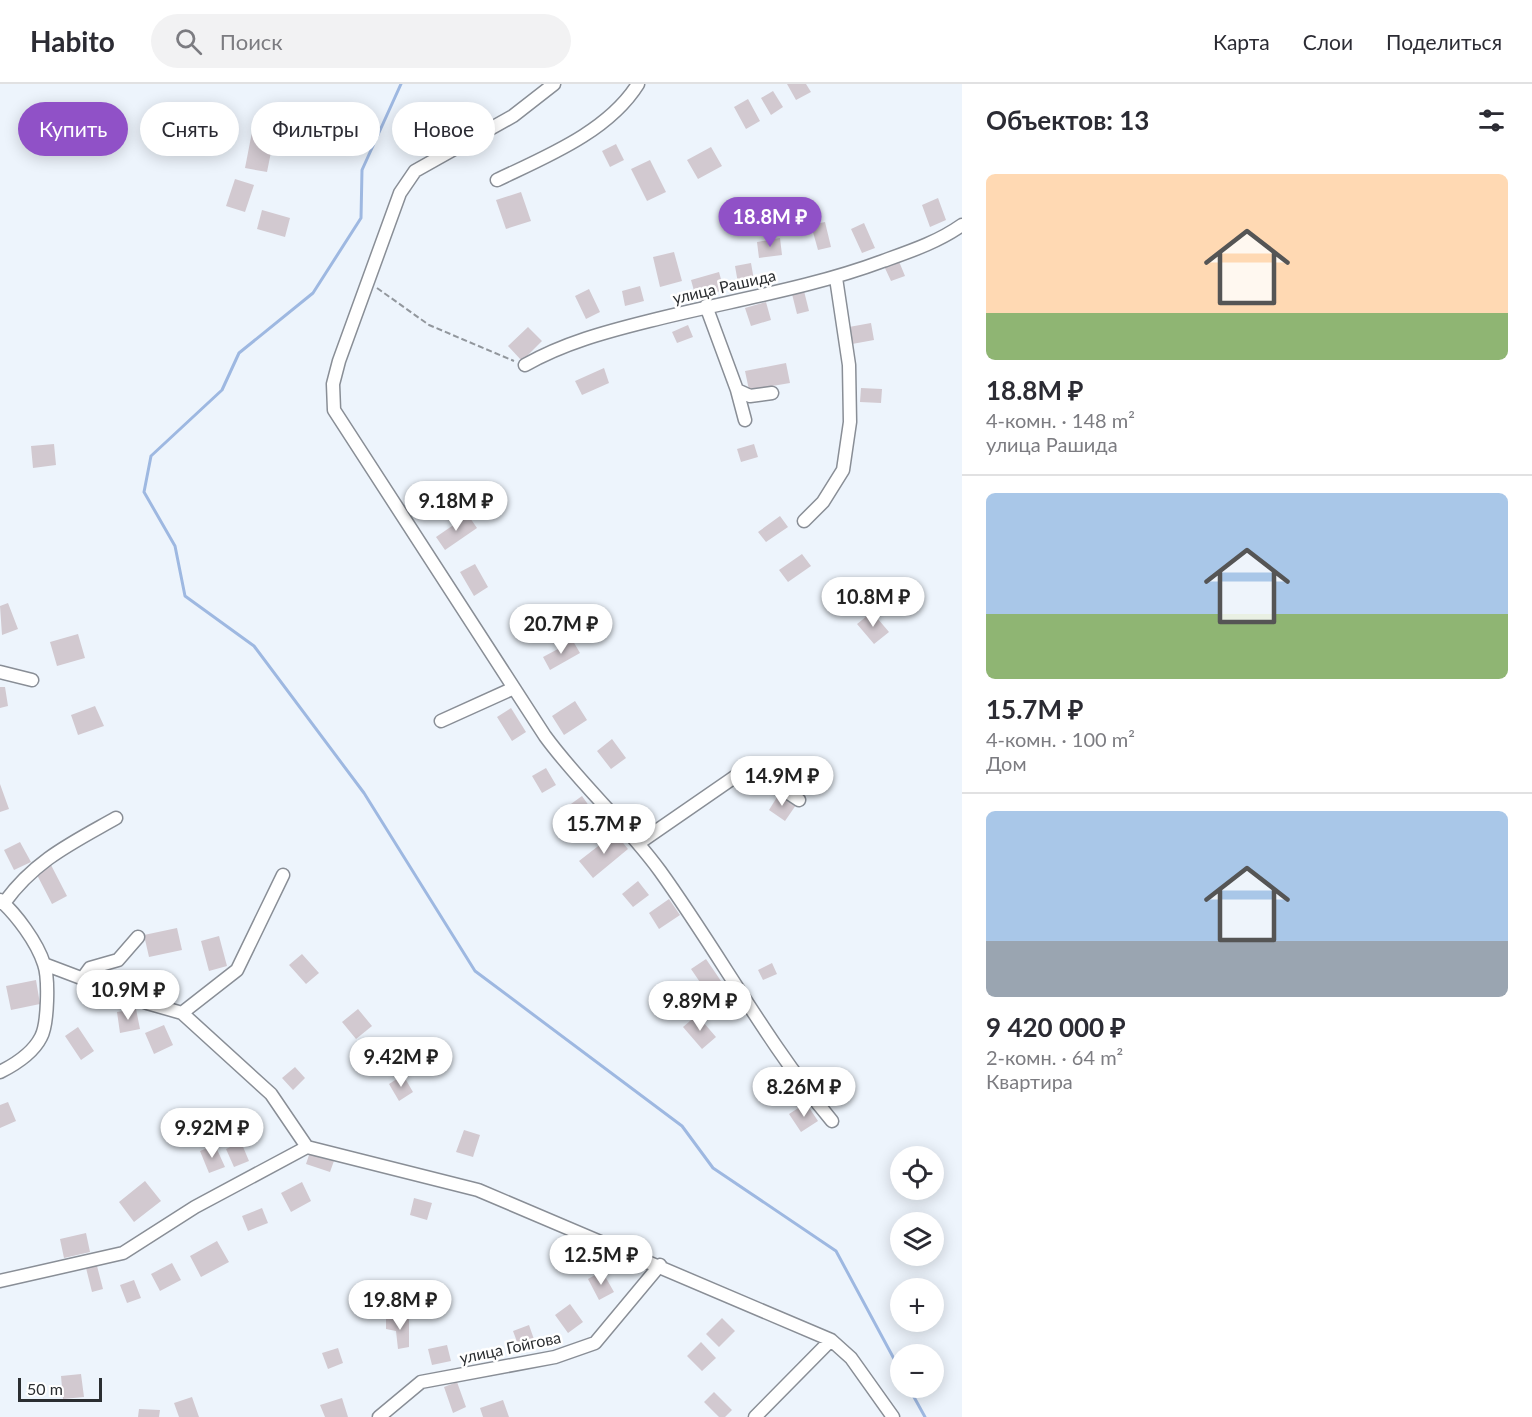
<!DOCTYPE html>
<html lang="ru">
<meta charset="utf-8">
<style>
body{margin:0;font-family:Lato,sans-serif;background:#f2f2f3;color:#2b2b33;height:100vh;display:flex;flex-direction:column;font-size:22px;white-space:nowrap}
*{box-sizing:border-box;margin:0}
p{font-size:20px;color:#7c7c81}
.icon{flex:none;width:33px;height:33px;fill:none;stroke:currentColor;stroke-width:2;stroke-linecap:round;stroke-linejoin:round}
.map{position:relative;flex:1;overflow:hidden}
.details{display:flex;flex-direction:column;background:#fff;width:570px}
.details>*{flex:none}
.banner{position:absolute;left:18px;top:18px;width:570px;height:54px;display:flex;gap:12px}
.buttons{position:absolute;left:890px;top:1062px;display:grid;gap:12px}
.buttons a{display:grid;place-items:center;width:54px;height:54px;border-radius:50%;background:#fff;box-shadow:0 3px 15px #0003;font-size:30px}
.scale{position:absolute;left:18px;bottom:15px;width:84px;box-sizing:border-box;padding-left:6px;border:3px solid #2b2e31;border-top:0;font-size:16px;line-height:21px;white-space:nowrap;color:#2b2e31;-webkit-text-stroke:4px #fff;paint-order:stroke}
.price{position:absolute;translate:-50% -51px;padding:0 14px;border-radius:21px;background:#fff;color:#222;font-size:20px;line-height:39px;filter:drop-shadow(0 2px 3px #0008)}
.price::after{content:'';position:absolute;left:50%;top:36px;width:18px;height:14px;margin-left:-9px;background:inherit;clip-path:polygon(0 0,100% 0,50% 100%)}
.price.active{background:#9051c7;color:#fff}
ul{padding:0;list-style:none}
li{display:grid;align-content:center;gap:12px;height:318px;padding:0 24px}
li+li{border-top:2px solid #e1e1e2}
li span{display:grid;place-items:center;height:186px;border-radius:9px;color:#555}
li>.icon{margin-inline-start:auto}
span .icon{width:108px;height:108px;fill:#fffc;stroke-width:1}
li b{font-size:26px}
h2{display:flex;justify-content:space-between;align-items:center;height:72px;padding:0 24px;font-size:26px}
.pill{padding:0 21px;border-radius:27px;background:#fff;box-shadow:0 3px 15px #0003;font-size:21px;line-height:54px}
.pill.active{background:#9051c7;color:#fff}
header{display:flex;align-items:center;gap:36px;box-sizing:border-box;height:84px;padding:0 30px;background:#fff;border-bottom:2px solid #e1e1e2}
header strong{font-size:28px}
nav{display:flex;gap:33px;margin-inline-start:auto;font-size:21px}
.search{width:420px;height:54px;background:#f2f2f3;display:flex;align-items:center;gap:15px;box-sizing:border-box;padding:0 21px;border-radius:33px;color:#7c7c81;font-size:22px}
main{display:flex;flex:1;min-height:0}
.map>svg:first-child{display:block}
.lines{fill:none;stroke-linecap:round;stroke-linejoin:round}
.stream{stroke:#9eb8e1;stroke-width:3}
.building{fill:#d2c9d0}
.minor-casing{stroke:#898e96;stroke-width:15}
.path{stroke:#92979d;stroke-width:2;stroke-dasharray:6 3;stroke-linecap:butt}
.minor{stroke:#fff;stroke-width:12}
.labels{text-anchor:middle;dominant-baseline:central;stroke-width:5;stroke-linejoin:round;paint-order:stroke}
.street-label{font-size:16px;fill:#2b2e31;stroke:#fff}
</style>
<header>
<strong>Habito</strong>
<div class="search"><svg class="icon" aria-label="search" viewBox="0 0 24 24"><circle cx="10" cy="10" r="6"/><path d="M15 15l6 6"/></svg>Поиск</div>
<nav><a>Карта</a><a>Слои</a><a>Поделиться</a></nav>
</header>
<main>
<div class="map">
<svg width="962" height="1333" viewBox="0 0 962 1333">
<rect width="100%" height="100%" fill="#edf4fc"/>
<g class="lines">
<path class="stream" d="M401 0 362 86 361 134 313 209 239 269 222 306 151 372 144 408 175 462 185 512 254 562 364 709 475 887 682 1042 713 1084 836 1167 900 1286
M909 1304 925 1333"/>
</g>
<path class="building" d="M787 0H806L811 8 796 16Z
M773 7 783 23 771 31 761 14Z
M748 15 760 37 746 45 734 23Z
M252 48 274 53 267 88 245 84Z
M616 60 624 76 610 83 602 67Z
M711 63 722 82 698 95 687 76Z
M650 76 666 108 647 117 631 85Z
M235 95 254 101 245 128 226 122Z
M521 108 531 137 506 145 496 116Z
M938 114 946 136 930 143 922 121Z
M262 126 290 134 285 153 257 145Z
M825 138 831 163 818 166 811 141Z
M864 139 875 164 862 169 851 145Z
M780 154 782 171 759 174 757 158Z
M674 168 682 197 660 203 653 173Z
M898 175 905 192 891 197 884 182Z
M751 179 755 202 739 205 735 182Z
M719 188 724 206 696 214 691 196Z
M640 202 644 217 625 222 622 207Z
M589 205 600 228 586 235 575 212Z
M804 207 809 227 797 230 792 210Z
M766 218 771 236 751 242 745 224Z
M871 239 874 256 852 260 849 243Z
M688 241 693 253 677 259 672 248Z
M528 243 542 257 522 277 508 262Z
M786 279 790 299 749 306 745 287Z
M604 284 609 299 582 311 575 297Z
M861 304 882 305 881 319 860 318Z
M54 360 56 381 33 384 31 362Z
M754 360 758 373 741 378 737 365Z
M468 431 477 444 445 466 436 453Z
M780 432 788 443 766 458 758 448Z
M802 470 811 482 788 498 779 486Z
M475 480 488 503 474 512 460 488Z
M8 519 18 545 2 551 0 522Z
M872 528 889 548 874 560 857 540Z
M78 550 85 574 57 582 50 558Z
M573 557 580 569 550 586 543 573Z
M0 603H5L8 622 0 624Z
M575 617 587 636 564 651 552 632Z
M95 622 104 642 78 651 71 631Z
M511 624 526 648 512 657 497 633Z
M612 655 626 674 611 685 597 667Z
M546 684 556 701 542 709 532 692Z
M0 700 9 725 0 728Z
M779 710 796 721 785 737 769 726Z
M582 712 592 726 567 744 557 730Z
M615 749 628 765 593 794 579 777Z
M20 758 31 778 14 786 4 766Z
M51 781 67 812 52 820 36 789Z
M638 797 649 811 633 823 622 810Z
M669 815 680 831 659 845 649 829Z
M177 844 182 866 149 873 144 851Z
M219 852 227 882 209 887 201 857Z
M302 870 319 889 306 900 289 881Z
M706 875 721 897 706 907 691 885Z
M772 879 777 890 763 896 758 886Z
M36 896 40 920 11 926 6 902Z
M136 925 140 945 120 949 117 928Z
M358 925 372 942 356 955 342 938Z
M697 931 716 953 702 965 683 943Z
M164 941 173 961 154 970 145 949Z
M78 943 94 967 81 976 65 952Z
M295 983 305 994 293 1006 282 994Z
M403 991 413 1008 399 1017 389 1000Z
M8 1018 16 1037 0 1044V1021Z
M806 1019 818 1037 801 1048 789 1030Z
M464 1046 480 1051 473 1073 456 1068Z
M241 1058 249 1077 234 1083 226 1065Z
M215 1061 225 1083 209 1089 200 1067Z
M310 1068 335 1074 330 1088 306 1080Z
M145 1097 161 1117 134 1138 119 1118Z
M302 1098 311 1117 291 1128 281 1109Z
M414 1114 432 1119 427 1136 410 1131Z
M262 1124 268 1139 248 1147 242 1132Z
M86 1149 90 1168 64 1174 60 1155Z
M217 1157 229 1178 201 1193 190 1172Z
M172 1179 181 1196 160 1207 151 1190Z
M97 1182 103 1205 92 1208 86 1184Z
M602 1187 614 1208 599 1216 588 1195Z
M134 1196 141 1214 127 1219 120 1201Z
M570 1220 583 1238 568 1249 555 1231Z
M409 1233V1263L398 1265 396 1247 386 1245V1235Z
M722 1234 735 1247 719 1263 706 1250Z
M529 1241 536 1261 520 1266 513 1247Z
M701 1258 716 1274 702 1287 687 1272Z
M447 1261 451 1277 432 1281 428 1265Z
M338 1264 343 1279 328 1285 322 1269Z
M81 1290 84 1313 63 1315 61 1292Z
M457 1298 466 1323 453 1329 444 1303Z
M714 1308 732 1326 725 1333H719L704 1318Z
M192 1313 199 1333H179L174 1319Z
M342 1314 348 1333H325L320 1321Z
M503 1316 509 1333H483L480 1324Z
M139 1325 160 1326 159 1333H138Z"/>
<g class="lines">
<defs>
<path id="minor" d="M554 0 513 32 415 87 400 109 339 277 333 300 334 326 545 652C580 700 625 739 660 787 719 869 767 959 832 1037
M497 96C545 73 608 48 638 0
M706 222 737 306 745 336
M525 281C564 259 605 248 649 237 727 217 808 205 883 177 911 167 938 158 962 141
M737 306 750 312 772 309
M804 437 823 418 843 386 850 338 849 281 836 194
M0 588 32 596
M441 637 514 604
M639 759 749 683 799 716
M0 816C16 830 37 858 44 880 49 894 48 940 41 953 33 969 16 980 0 988
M0 819H4C35 776 72 759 116 734
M44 880 147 919 182 929 271 1010 307 1063 478 1106 831 1256 851 1274 893 1333
M82 895 90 884 118 876 138 853
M182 929 237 886 283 791
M0 1197 123 1169 195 1123 307 1063
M379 1333 421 1298 555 1273 595 1259 660 1181
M755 1333 831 1256"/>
</defs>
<use href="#minor" class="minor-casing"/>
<path class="path" d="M377 204 429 241 514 277"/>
<use href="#minor" class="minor"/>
</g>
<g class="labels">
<g class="street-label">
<text transform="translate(724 202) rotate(-13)">улица Рашида</text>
<text transform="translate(510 1263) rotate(-12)">улица Гойгова</text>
</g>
</g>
</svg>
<div class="buttons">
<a><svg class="icon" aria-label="locate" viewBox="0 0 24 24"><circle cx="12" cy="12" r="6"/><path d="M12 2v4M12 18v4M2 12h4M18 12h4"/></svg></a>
<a><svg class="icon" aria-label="layers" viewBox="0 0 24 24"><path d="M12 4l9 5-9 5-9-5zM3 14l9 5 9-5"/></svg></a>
<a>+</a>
<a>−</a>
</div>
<div class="scale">50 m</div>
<b class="price active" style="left:770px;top:164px">18.8M ₽</b>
<b class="price" style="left:456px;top:448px">9.18M ₽</b>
<b class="price" style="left:873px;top:544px">10.8M ₽</b>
<b class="price" style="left:561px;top:571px">20.7M ₽</b>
<b class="price" style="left:782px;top:723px">14.9M ₽</b>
<b class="price" style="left:604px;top:771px">15.7M ₽</b>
<b class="price" style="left:128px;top:937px">10.9M ₽</b>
<b class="price" style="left:700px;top:948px">9.89M ₽</b>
<b class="price" style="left:401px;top:1004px">9.42M ₽</b>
<b class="price" style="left:804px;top:1034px">8.26M ₽</b>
<b class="price" style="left:212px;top:1075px">9.92M ₽</b>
<b class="price" style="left:601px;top:1202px">12.5M ₽</b>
<b class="price" style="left:400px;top:1247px">19.8M ₽</b>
<div class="banner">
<a class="pill active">Купить</a>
<a class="pill">Снять</a>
<a class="pill">Фильтры</a>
<a class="pill">Новое</a>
</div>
</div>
<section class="details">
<h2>Объектов: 13<svg class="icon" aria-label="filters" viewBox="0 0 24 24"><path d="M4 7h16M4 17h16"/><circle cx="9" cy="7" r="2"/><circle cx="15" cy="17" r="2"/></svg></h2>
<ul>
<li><span style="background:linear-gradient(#ffd9b3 75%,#8fb573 0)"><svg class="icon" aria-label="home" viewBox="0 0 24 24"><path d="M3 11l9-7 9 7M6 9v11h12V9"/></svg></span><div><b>18.8M ₽</b><p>4-комн. · 148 m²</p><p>улица Рашида</p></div></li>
<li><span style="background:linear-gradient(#a9c7e8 65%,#8fb573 0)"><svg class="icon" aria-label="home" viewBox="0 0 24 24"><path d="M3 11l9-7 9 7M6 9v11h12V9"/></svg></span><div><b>15.7M ₽</b><p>4-комн. · 100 m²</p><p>Дом</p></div></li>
<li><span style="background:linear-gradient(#a9c7e8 70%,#9aa5b1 0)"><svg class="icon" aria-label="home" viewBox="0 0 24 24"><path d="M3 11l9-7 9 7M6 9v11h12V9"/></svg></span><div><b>9 420 000 ₽</b><p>2-комн. · 64 m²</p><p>Квартира</p></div></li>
</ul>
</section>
</main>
